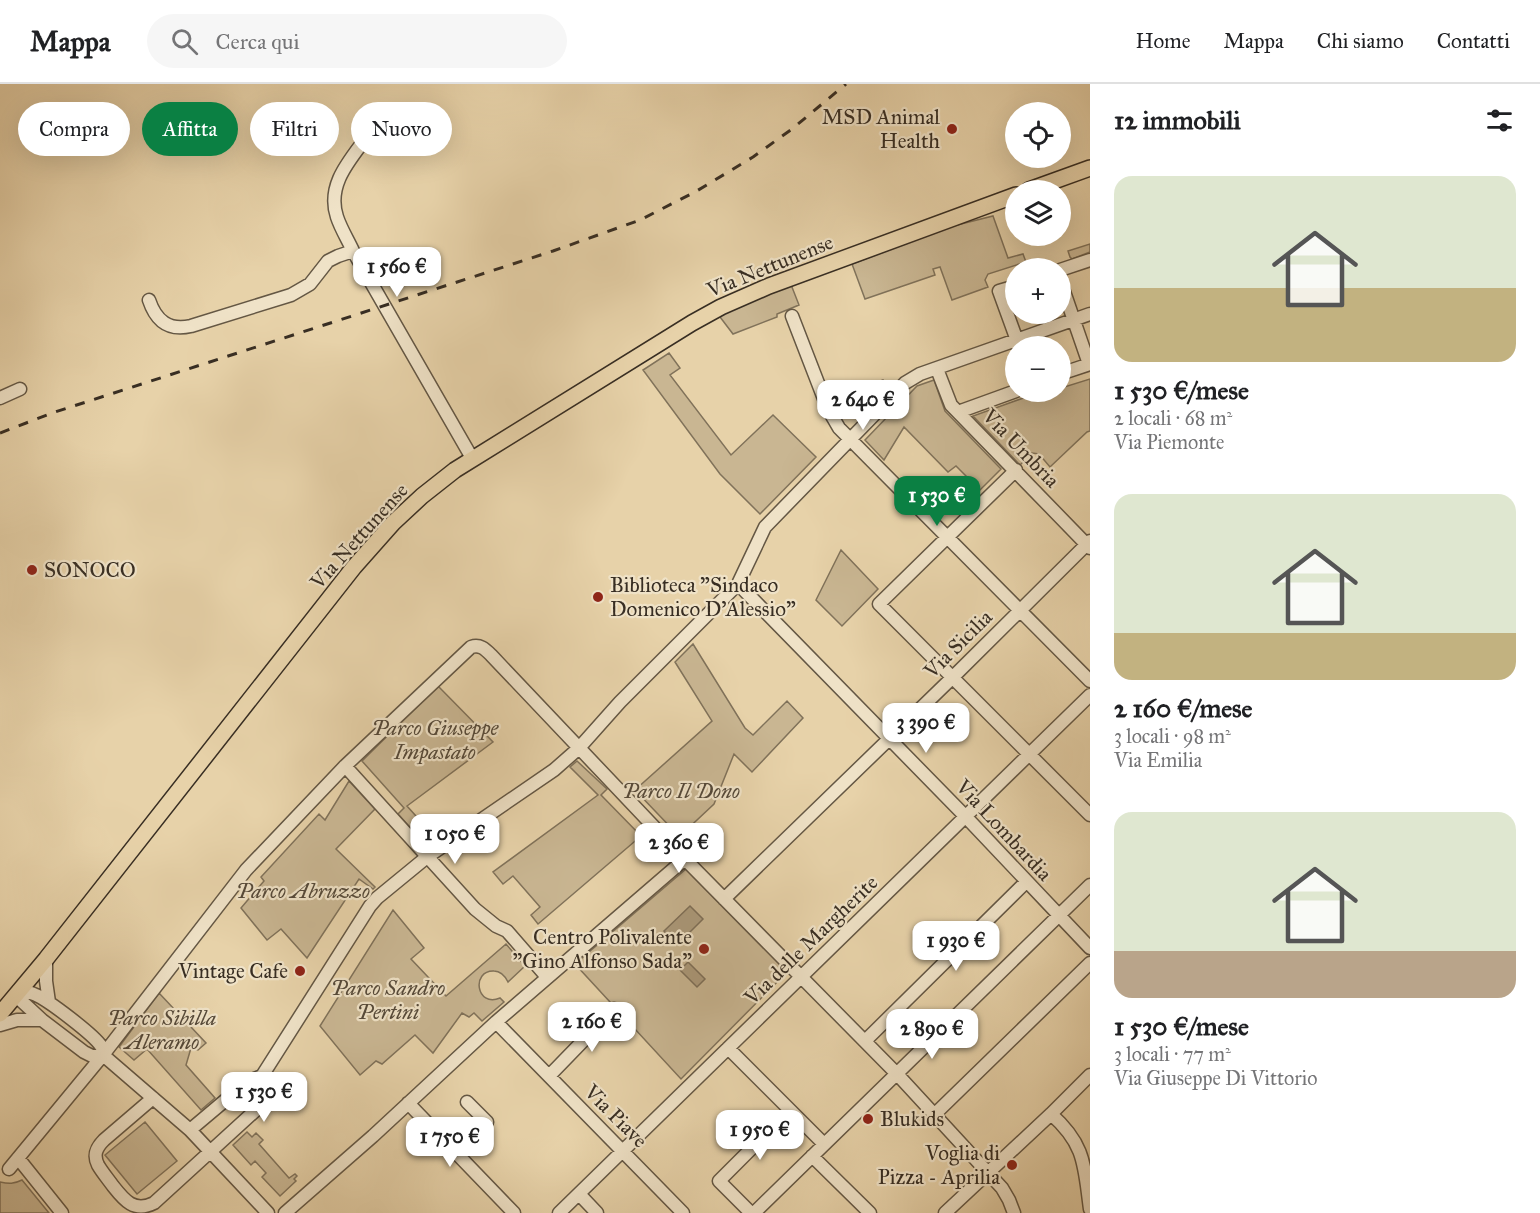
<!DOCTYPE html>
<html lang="it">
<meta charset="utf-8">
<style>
body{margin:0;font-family:"IM FELL Great Primer",serif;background:#f6f6f6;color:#202124;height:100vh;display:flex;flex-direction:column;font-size:22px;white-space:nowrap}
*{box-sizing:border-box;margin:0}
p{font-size:20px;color:#757577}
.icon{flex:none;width:33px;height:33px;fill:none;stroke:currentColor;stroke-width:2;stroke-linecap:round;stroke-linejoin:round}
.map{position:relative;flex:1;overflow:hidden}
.drawer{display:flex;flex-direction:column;background:#fff;width:450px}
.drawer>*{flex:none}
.hud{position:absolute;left:18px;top:18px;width:570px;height:54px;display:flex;gap:12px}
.buttons{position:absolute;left:1005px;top:18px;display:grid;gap:12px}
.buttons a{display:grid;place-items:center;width:66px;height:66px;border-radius:50%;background:#fff;box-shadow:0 6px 24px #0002;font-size:30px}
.price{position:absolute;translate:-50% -51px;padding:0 14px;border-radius:12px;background:#fff;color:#222;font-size:20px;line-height:39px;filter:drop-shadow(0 2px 3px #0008)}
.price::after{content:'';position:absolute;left:50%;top:36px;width:18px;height:14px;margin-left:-9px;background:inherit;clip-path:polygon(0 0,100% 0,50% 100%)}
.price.current{background:#0b8043;color:#fff}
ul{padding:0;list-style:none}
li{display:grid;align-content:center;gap:12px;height:318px;padding:0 24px}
li span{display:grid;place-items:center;height:186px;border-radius:18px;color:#555}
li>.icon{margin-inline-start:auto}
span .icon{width:108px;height:108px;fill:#fffc;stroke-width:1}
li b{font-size:26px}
h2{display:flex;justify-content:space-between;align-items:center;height:72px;padding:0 24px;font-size:26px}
.tag{padding:0 21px;border-radius:27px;background:#fff;box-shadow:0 6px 24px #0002;font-size:21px;line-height:54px}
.tag.current{background:#0b8043;color:#fff}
header{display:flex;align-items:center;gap:36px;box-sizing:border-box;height:84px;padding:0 30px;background:#fff;border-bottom:2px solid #e0e0e0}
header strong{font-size:28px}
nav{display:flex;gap:33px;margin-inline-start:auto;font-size:21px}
.search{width:420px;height:54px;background:#f6f6f6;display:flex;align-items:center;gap:15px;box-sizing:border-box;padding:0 21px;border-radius:33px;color:#757577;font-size:22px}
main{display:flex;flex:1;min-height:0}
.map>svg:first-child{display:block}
.green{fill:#c9b692;stroke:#80725a;stroke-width:1.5}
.water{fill:#ac9a7b;stroke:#7e6f58;stroke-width:1.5}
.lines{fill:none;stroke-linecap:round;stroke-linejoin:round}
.minor-casing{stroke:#645744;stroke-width:15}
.major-casing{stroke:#382e23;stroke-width:18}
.minor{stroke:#efe2c7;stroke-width:12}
.major{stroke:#e7d2a9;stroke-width:15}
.rail{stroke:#382e23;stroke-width:3;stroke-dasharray:10 10;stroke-linecap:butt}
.poi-dot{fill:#8f2418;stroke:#efe2c7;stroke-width:2}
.labels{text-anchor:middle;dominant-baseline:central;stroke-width:4.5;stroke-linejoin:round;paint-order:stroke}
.poi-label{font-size:21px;fill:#382e23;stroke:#efe2c7;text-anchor:end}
.street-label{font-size:21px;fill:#382e23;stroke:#efe2c7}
.park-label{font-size:21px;font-style:italic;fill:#554939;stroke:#efe2c7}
</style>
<header>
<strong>Mappa</strong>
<div class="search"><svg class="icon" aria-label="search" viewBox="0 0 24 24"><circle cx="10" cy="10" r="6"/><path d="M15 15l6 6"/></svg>Cerca qui</div>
<nav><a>Home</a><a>Mappa</a><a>Chi siamo</a><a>Contatti</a></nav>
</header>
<main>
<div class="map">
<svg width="1090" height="1129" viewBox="0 0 1090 1129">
<rect width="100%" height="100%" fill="#e7d2a9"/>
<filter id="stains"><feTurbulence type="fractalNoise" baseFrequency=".00333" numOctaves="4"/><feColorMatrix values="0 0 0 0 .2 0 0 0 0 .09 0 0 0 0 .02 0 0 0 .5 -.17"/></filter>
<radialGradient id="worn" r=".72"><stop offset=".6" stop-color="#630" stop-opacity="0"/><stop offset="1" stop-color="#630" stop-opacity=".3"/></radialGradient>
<path class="green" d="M993 132 1008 174 1023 170 1026 178 988 190 985 196 988 203 952 216 940 183 933 185 935 191 865 215 852 180 949 143Z
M1090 160V168L1072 175 1070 173 1068 167Z
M790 198 799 221 777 230V233L733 250 717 229Z
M669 269 680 284 670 291 731 371 773 331 816 373 760 430 720 390 643 286Z
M1090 295V347L1087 348 1050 383 1039 370 1032 369 1020 381 973 332 1040 308H1043L1044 310 1051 308H1060L1061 304Z
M883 296 885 301 869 318 860 309 859 305Z
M934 296 945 327 1001 385 980 406 956 382 948 388 904 343 884 376 865 356 917 302Z
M841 466 878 505 842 542 816 516Z
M693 560 745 644 753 651 787 617 803 634 752 688 734 670 714 720 681 751H678L635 706 712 637 675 578Z
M438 602 493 658 407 722 435 753 425 760 398 730 404 724 362 677Z
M577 677 607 705 601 711 641 752 538 840 531 831 540 823 513 792 503 800 493 788 598 711 570 683Z
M349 697 375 725 336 765 375 803 373 805 359 795 307 874 281 845 267 856 241 824 264 797 261 793 319 730 325 736Z
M686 785 787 888 681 995 575 880Z
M393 826 424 864 411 875 446 912 506 860 525 882 508 898C505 892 501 887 494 887 471 886 476 924 500 914L504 918 482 937 474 929 469 933 462 929 433 969 415 951 382 980 376 977 360 991 320 942Z
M159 909 206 959 198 966 191 964 186 981 215 1014 201 1026 147 965 134 976 119 963Z
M145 1038 177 1077 137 1110 105 1071Z
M247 1048 252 1053 256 1049 263 1056 259 1060 289 1094 295 1090 297 1092 294 1095 296 1097 280 1112 262 1093 266 1089 255 1077 251 1081 233 1061Z
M22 1096 49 1129H0V1098C9 1100 14 1100 22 1096Z"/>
<path class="water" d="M690 822 703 835 677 861 664 847Z
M688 878 705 895 697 903 680 886Z"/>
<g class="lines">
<defs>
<path id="minor" d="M369 50C351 75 326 100 337 133 341 145 348 156 353 167L472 374
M1060 186 1090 176
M1060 196 1089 280
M1016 202 999 207 1019 262
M149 216C156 237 169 247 191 242L291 211 310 200 328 177 338 172 353 167
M792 232 828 325 839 344 1090 597
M937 285 951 321 1090 464
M1060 290 1090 280
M0 314 20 305
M958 328 1016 307
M1016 386 879 520 1090 731
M738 500 966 733 1090 864
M345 682 475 825 496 842 507 847 547 893
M724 815 953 593 1090 457
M46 875V897L49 918
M18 907C24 907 30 908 36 911 48 916 94 951 101 962 103 965 103 966 103 971L190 1046 268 1129
M15 911 42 936 84 968 92 972 103 971
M496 938 683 1129
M0 941 17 936H42
M865 957 1026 798
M728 964 824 1060
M549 992 614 925
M153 1014 104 1056C96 1064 93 1071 98 1081 102 1088 108 1095 113 1102 124 1116 134 1129 154 1119L268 1015 262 992
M408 1019 514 1129
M935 1030 1090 879
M1051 1030C1086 1061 1084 1082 1090 1125
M190 1046 247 998 262 992 370 822 377 814 427 773 554 686 579 664 620 618 738 500 765 443 905 299 920 290 1090 230
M456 1068 487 1038 467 1018
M812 1072 870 1129
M18 1074 62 1129
M9 1085 103 971 246 786 345 682 471 563C480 560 485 565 491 571L674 764 897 990 1002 1104 1009 1116 1014 1129
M579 1110 597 1129
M285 1129 373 1052 496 938 685 775
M559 1129 1090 611
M751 1129 719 1097 790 1026
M754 1129 1090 801
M945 1129 1051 1030 1090 991"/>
<path id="major" d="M1029 106 1090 84
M0 930 46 875 354 483 393 439 422 412 455 386 692 239 721 223 769 202 1016 111"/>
</defs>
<use href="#minor" class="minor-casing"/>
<use href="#major" class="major-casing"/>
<use href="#minor" class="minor"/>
<use href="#major" class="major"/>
<path class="rail" d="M0 349 52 329 553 167 640 136 695 108 753 73 792 45 846 0"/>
</g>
<g class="poi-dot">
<circle cx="952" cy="45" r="6"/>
<circle cx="32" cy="486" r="6"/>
<circle cx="598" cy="513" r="6"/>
<circle cx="704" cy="865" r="6"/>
<circle cx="300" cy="887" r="6"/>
<circle cx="868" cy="1035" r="6"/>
<circle cx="1012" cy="1081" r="6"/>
</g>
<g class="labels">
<g class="poi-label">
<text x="940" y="33">MSD Animal<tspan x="940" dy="24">Health</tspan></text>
<text x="44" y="486" text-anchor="start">SONOCO</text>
<text x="610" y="501" text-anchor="start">Biblioteca "Sindaco<tspan x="610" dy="24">Domenico D'Alessio"</tspan></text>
<text x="692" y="853">Centro Polivalente<tspan x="692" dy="24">"Gino Alfonso Sada"</tspan></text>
<text x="288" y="887">Vintage Cafe</text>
<text x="880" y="1035" text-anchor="start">Blukids</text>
<text x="1000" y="1069">Voglia di<tspan x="1000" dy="24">Pizza - Aprilia</tspan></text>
</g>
<g class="street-label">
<text transform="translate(770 182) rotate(-22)">Via Nettunense</text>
<text transform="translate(1021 364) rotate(46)">Via Umbria</text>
<text transform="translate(359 452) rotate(-48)">Via Nettunense</text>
<text transform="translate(958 560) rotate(-45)">Via Sicilia</text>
<text transform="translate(1004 746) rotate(47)">Via Lombardia</text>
<text transform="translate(811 856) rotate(-44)">Via delle Margherite</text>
<text transform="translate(616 1032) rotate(45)">Via Piave</text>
</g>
<g class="park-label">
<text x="435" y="644">Parco Giuseppe<tspan x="435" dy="24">Impastato</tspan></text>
<text x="681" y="707">Parco Il Dono</text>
<text x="303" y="807">Parco Abruzzo</text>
<text x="388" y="904">Parco Sandro<tspan x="388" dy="24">Pertini</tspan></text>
<text x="162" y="934">Parco Sibilla<tspan x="162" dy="24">Aleramo</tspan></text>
</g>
</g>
<rect width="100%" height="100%" filter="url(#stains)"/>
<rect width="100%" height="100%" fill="url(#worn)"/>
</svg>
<div class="buttons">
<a><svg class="icon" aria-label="locate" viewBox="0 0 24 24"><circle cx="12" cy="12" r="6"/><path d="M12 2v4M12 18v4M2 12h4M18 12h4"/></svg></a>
<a><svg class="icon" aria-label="layers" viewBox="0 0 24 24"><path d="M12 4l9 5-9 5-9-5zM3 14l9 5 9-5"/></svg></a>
<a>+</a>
<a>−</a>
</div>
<b class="price" style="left:397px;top:214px">1 560 €</b>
<b class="price" style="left:863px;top:347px">2 640 €</b>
<b class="price current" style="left:937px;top:443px">1 530 €</b>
<b class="price" style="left:926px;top:670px">3 390 €</b>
<b class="price" style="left:455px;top:781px">1 050 €</b>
<b class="price" style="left:679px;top:790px">2 360 €</b>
<b class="price" style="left:956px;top:888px">1 930 €</b>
<b class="price" style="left:592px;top:969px">2 160 €</b>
<b class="price" style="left:932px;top:976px">2 890 €</b>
<b class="price" style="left:264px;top:1039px">1 530 €</b>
<b class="price" style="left:760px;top:1077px">1 950 €</b>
<b class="price" style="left:450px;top:1084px">1 750 €</b>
<div class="hud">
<a class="tag">Compra</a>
<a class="tag current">Affitta</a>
<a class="tag">Filtri</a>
<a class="tag">Nuovo</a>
</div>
</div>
<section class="drawer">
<h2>12 immobili<svg class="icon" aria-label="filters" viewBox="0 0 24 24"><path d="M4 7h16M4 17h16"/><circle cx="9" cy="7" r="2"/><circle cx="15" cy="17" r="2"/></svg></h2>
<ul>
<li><span style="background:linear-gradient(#dfe7d0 60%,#c2b280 0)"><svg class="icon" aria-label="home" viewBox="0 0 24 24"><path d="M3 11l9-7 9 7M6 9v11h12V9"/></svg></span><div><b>1 530 €/mese</b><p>2 locali · 68 m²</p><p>Via Piemonte</p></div></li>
<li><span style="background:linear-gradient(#dfe7d0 75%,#c2b280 0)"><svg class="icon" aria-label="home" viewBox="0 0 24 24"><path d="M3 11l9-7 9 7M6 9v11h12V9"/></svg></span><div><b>2 160 €/mese</b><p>3 locali · 98 m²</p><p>Via Emilia</p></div></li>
<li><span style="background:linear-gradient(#dfe7d0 75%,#b9a48a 0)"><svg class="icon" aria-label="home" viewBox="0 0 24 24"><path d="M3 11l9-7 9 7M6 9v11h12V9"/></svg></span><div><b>1 530 €/mese</b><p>3 locali · 77 m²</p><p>Via Giuseppe Di Vittorio</p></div></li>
</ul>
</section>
</main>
